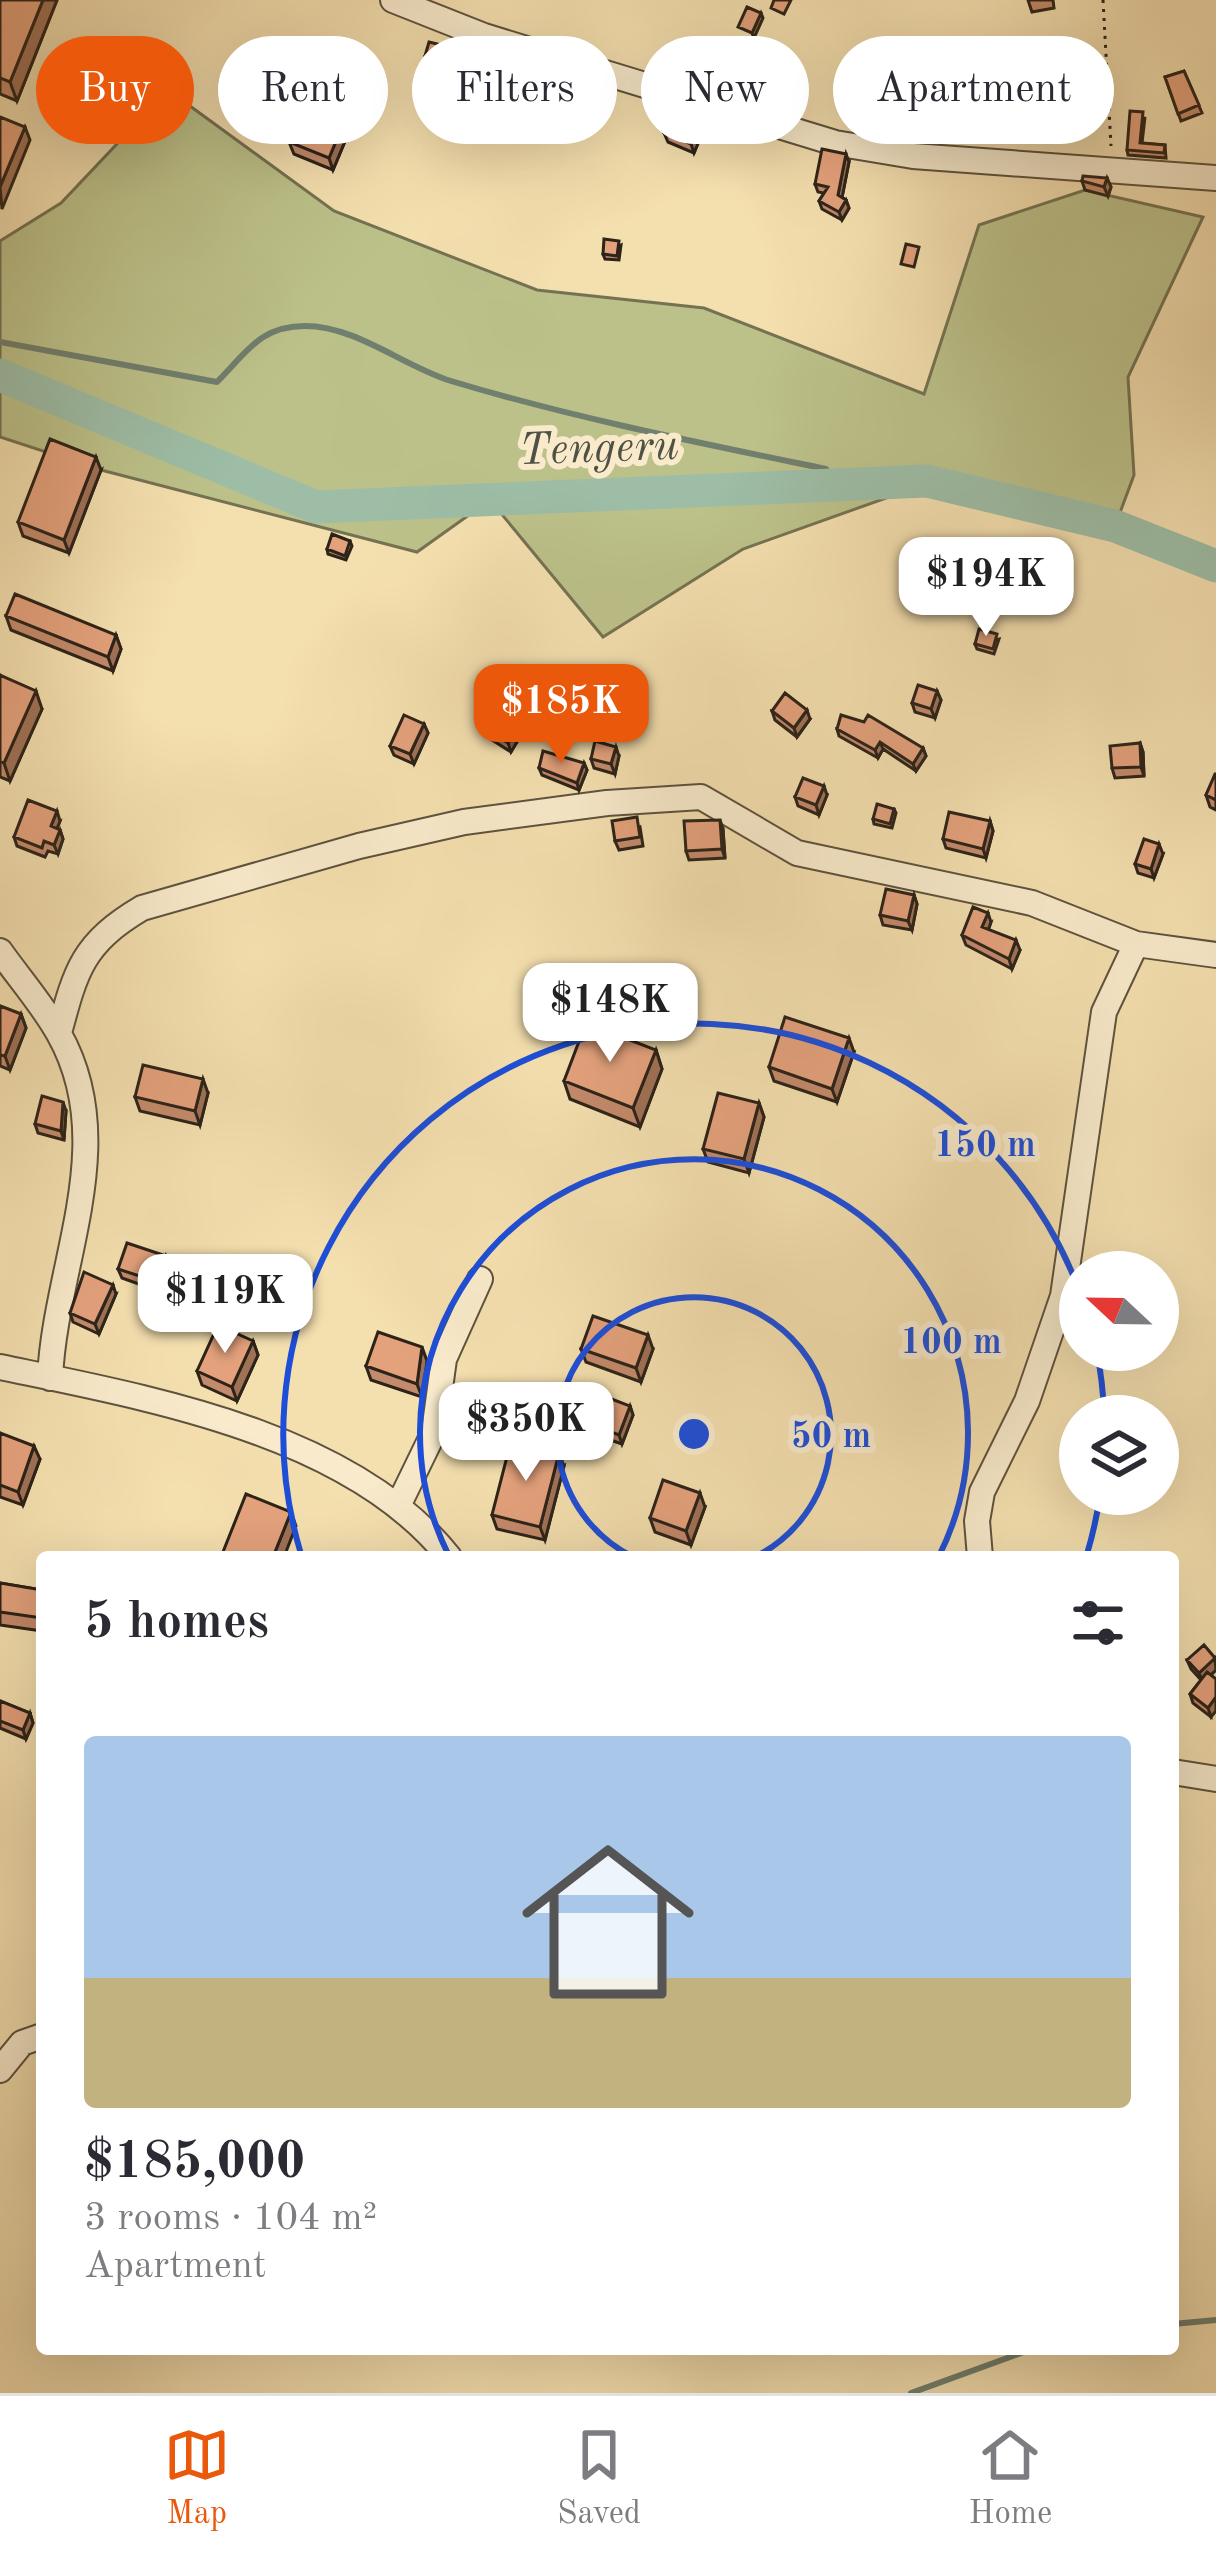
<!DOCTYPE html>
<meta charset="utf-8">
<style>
body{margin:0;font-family:"Old Standard TT",serif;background:#f7f7f7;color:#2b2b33;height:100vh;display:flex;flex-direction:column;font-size:45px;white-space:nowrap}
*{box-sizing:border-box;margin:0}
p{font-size:39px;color:#7c7c81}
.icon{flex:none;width:66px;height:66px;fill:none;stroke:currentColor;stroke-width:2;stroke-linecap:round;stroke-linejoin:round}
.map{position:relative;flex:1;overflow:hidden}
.panel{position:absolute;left:36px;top:1551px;width:1143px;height:804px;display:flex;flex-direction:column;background:#fff;border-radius:12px;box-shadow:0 12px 48px #0002}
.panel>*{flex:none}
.guide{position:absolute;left:36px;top:36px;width:1146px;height:108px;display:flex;gap:24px}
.needle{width:78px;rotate:292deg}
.buttons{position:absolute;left:1059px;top:1251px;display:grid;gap:24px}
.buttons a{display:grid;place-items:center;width:120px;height:120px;border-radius:50%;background:#fff;box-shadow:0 12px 48px #0002;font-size:60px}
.price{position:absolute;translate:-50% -102px;padding:0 27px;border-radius:24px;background:#fff;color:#222;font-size:39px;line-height:78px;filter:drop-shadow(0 3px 6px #0008)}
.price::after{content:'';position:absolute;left:50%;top:72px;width:36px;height:27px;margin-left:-18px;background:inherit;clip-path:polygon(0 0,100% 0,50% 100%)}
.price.active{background:#ea580c;color:#fff}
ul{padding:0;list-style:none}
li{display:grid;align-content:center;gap:24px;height:636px;padding:0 48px}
li span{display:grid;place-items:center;height:372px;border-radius:12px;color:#555}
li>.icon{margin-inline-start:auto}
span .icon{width:216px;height:216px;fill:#fffc;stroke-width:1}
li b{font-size:51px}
h2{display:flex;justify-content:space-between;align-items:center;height:144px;padding:0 48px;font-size:51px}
.chip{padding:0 42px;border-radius:54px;background:#fff;box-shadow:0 12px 48px #0002;font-size:42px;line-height:108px}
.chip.active{background:#ea580c;color:#fff}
.tabs{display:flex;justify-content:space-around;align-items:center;height:168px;border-top:3px solid #e1e1e2;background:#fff;font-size:33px;color:#7c7c81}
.tabs a{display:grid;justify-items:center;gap:6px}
.tabs .active{color:#ea580c}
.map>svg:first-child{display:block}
.green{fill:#bcc18a;stroke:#747252;stroke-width:3}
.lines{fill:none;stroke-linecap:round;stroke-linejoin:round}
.stream{stroke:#707f6e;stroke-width:6}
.river{stroke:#9dbda6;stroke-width:33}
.minor-casing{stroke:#5e523e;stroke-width:28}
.path{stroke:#2c2319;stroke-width:3;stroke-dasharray:3 6;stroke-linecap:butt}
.minor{stroke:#f8eacb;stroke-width:24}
.wall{fill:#c38a6b;stroke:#2c2319;stroke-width:3}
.shaded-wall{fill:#9f7157;stroke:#2c2319;stroke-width:3}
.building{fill:#e3a17c;stroke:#2c2319;stroke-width:3}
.ring{fill:none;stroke:#1d4ed8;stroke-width:6}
.labels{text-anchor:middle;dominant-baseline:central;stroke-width:12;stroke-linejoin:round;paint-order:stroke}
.water-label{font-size:45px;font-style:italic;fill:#4e5143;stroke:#f8eacb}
.centre{fill:#1d4ed8;stroke:#f8eacb;stroke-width:6}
.ring-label{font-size:36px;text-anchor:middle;font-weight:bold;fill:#1d4ed8;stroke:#f8eacb;stroke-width:12;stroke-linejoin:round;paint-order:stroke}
</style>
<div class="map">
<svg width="1216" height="2393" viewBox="0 0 1216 2393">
<rect width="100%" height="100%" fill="#f4dfaf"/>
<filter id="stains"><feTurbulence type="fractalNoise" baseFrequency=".00167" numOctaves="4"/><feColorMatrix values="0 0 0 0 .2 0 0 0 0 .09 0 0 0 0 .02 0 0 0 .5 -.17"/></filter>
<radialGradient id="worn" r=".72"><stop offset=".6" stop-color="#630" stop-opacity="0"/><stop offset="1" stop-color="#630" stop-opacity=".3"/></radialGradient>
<path class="green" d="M168 90 334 211 537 290 704 308 924 394 979 225 1085 190 1203 217 1128 377 1134 475 1115 526 917 487 743 549 603 637 490 500 417 552 101 470 0 437V241L61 203Z"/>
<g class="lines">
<path class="stream" d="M0 342 217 382C247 352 260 326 305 326 356 326 403 366 451 381 574 418 700 443 826 469
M959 495 1184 540 1216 559
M1173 2324 1216 2320
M911 2393 1032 2349"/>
<path class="river" d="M0 375 316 507 927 481 1115 526 1216 566"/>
<defs>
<path id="minor" d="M393 0 484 36 835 143 913 156 1216 178
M0 951C19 978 43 1005 59 1034 121 1144 55 1264 50 1378
M59 1033C76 969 83 943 142 908L359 846 464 822 607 803 701 797 797 853 1032 903 1136 944 1216 955
M0 1367C148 1398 351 1433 449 1557
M399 1504 434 1432 444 1359 480 1279
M980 1557 977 1521 982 1492 1027 1401 1063 1296 1104 1012 1136 944
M1173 1772 1216 1779
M0 2070 22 2043 42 2036"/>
</defs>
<use href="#minor" class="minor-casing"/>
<path class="path" d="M1103 0 1111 146"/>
<use href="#minor" class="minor"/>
</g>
<path class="wall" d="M0 0H57L17 101 0 94Z
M1028 0H1053L1054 8 1032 12Z
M446 46 448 51 445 65 427 61 425 56Z
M143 62H180L183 71 168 90 147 71Z
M292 65 297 77 296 88 353 122 333 170 294 154 289 142 299 117 257 116 253 104Z
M1184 71 1202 113 1181 121 1165 77Z
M1145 117 1142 143 1165 145 1166 158 1128 155 1127 150Z
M698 127 701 136 694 153 668 142 664 133Z
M849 162 842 197 846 200 849 208 842 220 822 209 819 201 824 193 818 192 815 184Z
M1107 178 1111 187 1108 196 1085 190 1082 181Z
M621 245 619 260 605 259 603 254Z
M101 470 69 553 23 536 18 522Z
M350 541 352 546 346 560 328 554 327 549Z
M6 616 116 635 121 649 113 671 11 630Z
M999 639 994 654 977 649 975 644Z
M0 675 42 709 10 781 0 777Z
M937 691 941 700 935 718 915 712 912 703Z
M772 711 810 719 797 737 775 720Z
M424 724 428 733 414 764 394 755 390 746Z
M518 726 521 735 511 752 489 738 486 729Z
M837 729 923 748 926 756 916 771 883 749 878 758 839 736Z
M1140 743 1143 752 1144 776 1115 778 1112 768Z
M619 756 615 774 594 768 591 759Z
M584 763 587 770 579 790 542 775 539 768Z
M1216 774V810L1210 807 1206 795Z
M827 795 819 815 798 806 795 797Z
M894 809 896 813 892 828 874 824 873 819Z
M60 821 57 829 60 830 63 839 58 854 48 851 45 857 17 846 14 837Z
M990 821 993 831 986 858 946 848 943 839Z
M640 827 643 846 619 850 615 841Z
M723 829 725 858 689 860 686 851Z
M1163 854 1154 878 1138 873 1135 864Z
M914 895 917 904 912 930 883 925 880 915Z
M991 922 988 930 1020 950 1012 969 966 945 962 935Z
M0 1006 21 1014 26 1028 10 1070 0 1066Z
M656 1050 662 1069 640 1127 570 1099 564 1081Z
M854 1052 837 1102 774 1081 769 1067Z
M208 1093 200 1125 140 1111 135 1097Z
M759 1103 764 1117 749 1173 708 1162 703 1149Z
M66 1111 64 1140 38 1133 35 1124Z
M166 1256 170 1265 161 1292 122 1278 118 1269Z
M116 1294 99 1334 73 1322 70 1313Z
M253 1341 258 1355 237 1401 202 1385 197 1371Z
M581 1349H653L641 1382 586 1362Z
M427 1361 422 1397 371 1380 366 1366Z
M630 1406 633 1415 622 1444 588 1432 585 1422Z
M0 1433 40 1459 23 1505 0 1497Z
M564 1466 545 1540 497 1529 492 1515Z
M705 1507 691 1545 655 1532 650 1518Z
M0 1583 42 1590V1631L0 1625Z
M1187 1660H1216V1670L1211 1675V1717L1193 1703 1190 1694 1201 1680 1191 1669Z
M0 1701 30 1713 33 1723 26 1739 0 1728Z"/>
<path class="shaded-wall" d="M43 0H57L17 101 10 82Z
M761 13 763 18 754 38 752 33Z
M180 62 183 71 168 90 165 80Z
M292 65 297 77 295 98 291 86Z
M349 110 353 122 333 170 329 158Z
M25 127 30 140 2 209 0 187Z
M698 127 701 136 694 153 691 144Z
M846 154 849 162 841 203 838 195Z
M1107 178 1111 187 1108 196 1104 187Z
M846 200 849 208 842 220 839 212Z
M96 457 101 470 69 553 64 540Z
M116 635 121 649 113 671 108 657Z
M36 691 42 709 10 781 4 763Z
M937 691 941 700 935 718 931 709Z
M807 710 810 719 797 737 794 728Z
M424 724 428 733 414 764 410 754Z
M518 726 521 735 511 752 508 743Z
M880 742 883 749 878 758 875 750Z
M1140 743 1143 752 1144 776 1141 767Z
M616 747 619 756 615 774 611 764Z
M923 748 926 756 916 771 913 764Z
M584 763 587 770 579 790 577 783Z
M824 786 827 795 819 815 816 805Z
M57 811 60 821 54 836 51 826Z
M720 820 723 829 725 858 722 849Z
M990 821 993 831 986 858 983 849Z
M60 830 63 839 58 854 54 845Z
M1159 844 1163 854 1154 878 1151 869Z
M914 895 917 904 912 930 908 921Z
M988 913 991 922 986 937 982 927Z
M1016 940 1020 950 1012 969 1009 959Z
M21 1014 26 1028 10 1070 5 1056Z
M849 1038 854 1052 837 1102 832 1089Z
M656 1050 662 1069 640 1127 633 1108Z
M203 1079 208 1093 200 1125 195 1111Z
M63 1102 66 1111 64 1140 61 1131Z
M759 1103 764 1117 749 1173 744 1159Z
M166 1256 170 1265 161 1292 158 1282Z
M113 1285 116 1294 99 1334 95 1324Z
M648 1335 653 1349 641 1382 636 1368Z
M253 1341 258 1355 237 1401 232 1387Z
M422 1347 427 1361 422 1397 417 1384Z
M630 1406 633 1415 622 1444 619 1435Z
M34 1446 40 1459 23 1505 18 1492Z
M559 1453 564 1466 545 1540 540 1527Z
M700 1493 705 1507 691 1545 686 1531Z
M291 1512 296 1526 284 1557H273Z
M1215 1658 1216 1670 1203 1682 1199 1673Z
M1216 1697V1711L1211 1717 1208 1708Z
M30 1713 33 1723 26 1739 23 1730Z"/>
<path class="building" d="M0 0H43L10 82 0 78Z
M774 0H791L784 14 771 8Z
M747 7 761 13 752 33 738 27Z
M429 42 446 46 443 60 425 56Z
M159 44 180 62 165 80 143 62Z
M255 63 292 65 291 86 349 110 329 158 289 142 304 106 253 104Z
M1184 71 1199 105 1178 114 1165 77Z
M1130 111 1143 112 1140 143 1165 145 1164 153 1127 150Z
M671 116 698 127 691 144 664 133Z
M0 117 25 127 0 187Z
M822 149 846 154 838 195 846 200 839 212 819 201 828 187 815 184Z
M1083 176 1107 178 1104 187 1082 181Z
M604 239 619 241 617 256 603 254Z
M906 244 919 247 914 267 901 264Z
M50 439 96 457 64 540 18 522Z
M332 534 350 541 345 556 327 549Z
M15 594 116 635 108 657 6 616Z
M979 629 997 634 993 649 975 644Z
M0 675 36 691 4 763 0 761Z
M918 685 937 691 931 709 912 703Z
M785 693 807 710 794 728 772 711Z
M496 712 518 726 508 743 486 729Z
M404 715 424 724 410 754 390 746Z
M841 715 864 722 868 715 923 748 913 764 880 742 875 750 837 729Z
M595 741 616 747 611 764 591 759Z
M1140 743 1141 767 1112 768 1110 746Z
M543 751 584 763 577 783 539 768Z
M1215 774H1216V800L1206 795Z
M803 778 824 786 816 805 795 797Z
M28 800 57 811 51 826 60 830 54 845 44 841 42 848 14 837Z
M877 804 894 809 890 824 873 819Z
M949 812 990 821 983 849 943 839Z
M637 817 640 837 615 841 612 821Z
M720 820 722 849 686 851 684 821Z
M1144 839 1159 844 1151 869 1135 864Z
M886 889 914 895 908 921 880 915Z
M973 907 988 913 982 927 1016 940 1009 959 962 935Z
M0 1006 21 1014 5 1056 0 1055Z
M785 1017 849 1038 832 1089 769 1067Z
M586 1023 656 1050 633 1108 564 1081Z
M143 1065 203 1079 195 1111 135 1097Z
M718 1093 759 1103 744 1159 703 1149Z
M42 1096 63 1102 61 1131 35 1124Z
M127 1243 166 1256 158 1282 118 1269Z
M84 1272 113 1285 95 1324 70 1313Z
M593 1316 648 1335 636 1368 581 1349Z
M218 1325 253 1341 232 1387 197 1371Z
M378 1332 422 1347 417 1384 366 1366Z
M596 1393 630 1406 619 1435 585 1422Z
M0 1433 34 1446 18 1492 0 1485Z
M511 1441 559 1453 540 1527 492 1515Z
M663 1480 700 1493 686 1531 650 1518Z
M246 1494 291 1512 273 1557H221Z
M0 1583 42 1590V1618L0 1612Z
M1204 1645 1215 1658 1199 1673 1187 1660Z
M1207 1672 1216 1679V1697L1208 1708 1190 1694Z
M0 1701 30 1713 23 1730 0 1721Z"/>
<g class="ring">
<path d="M633 1557A137 137 0 1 1 755 1557"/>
<path d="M449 1556A274 274 0 1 1 939 1556"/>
<path d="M1100 1495A411 411 0 0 1 1087 1554M301 1554A411 411 0 0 1 1079 1290M1097 1352A411 411 0 0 1 1104 1412"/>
</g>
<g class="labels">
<g class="water-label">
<text transform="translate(599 450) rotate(-2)">Tengeru</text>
</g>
</g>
<circle cx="694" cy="1434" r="18" class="centre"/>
<g class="ring-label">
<text x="985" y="1156">150 m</text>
<text x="951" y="1353">100 m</text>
<text x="831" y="1447">50 m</text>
</g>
<rect width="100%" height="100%" filter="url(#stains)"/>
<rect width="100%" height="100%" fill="url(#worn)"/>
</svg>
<div class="buttons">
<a><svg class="needle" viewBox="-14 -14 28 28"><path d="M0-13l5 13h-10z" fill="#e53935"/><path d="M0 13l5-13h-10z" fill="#7c7c81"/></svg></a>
<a><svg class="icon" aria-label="layers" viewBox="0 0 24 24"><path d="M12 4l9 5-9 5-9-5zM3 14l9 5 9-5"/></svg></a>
</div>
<b class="price" style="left:986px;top:639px">$194K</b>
<b class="price active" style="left:561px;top:766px">$185K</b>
<b class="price" style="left:610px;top:1065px">$148K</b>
<b class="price" style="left:225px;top:1356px">$119K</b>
<b class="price" style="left:526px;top:1484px">$350K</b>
<div class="guide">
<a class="chip active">Buy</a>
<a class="chip">Rent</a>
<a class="chip">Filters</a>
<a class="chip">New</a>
<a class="chip">Apartment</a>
</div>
<section class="panel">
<h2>5 homes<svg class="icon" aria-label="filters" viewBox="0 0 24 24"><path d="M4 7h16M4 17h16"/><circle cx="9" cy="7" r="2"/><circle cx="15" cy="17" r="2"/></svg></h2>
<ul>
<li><span style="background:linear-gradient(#a9c7e8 65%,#c2b280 0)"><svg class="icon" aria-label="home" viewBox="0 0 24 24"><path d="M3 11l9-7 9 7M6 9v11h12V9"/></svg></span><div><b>$185,000</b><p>3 rooms · 104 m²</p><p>Apartment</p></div></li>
</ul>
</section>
</div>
<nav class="tabs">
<a class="active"><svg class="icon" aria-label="map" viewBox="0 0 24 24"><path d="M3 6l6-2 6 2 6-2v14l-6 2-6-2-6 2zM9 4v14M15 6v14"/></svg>Map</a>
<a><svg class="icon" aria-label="saved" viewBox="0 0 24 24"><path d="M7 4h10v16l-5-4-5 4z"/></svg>Saved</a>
<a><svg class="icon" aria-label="home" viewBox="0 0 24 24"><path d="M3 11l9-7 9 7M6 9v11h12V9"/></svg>Home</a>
</nav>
